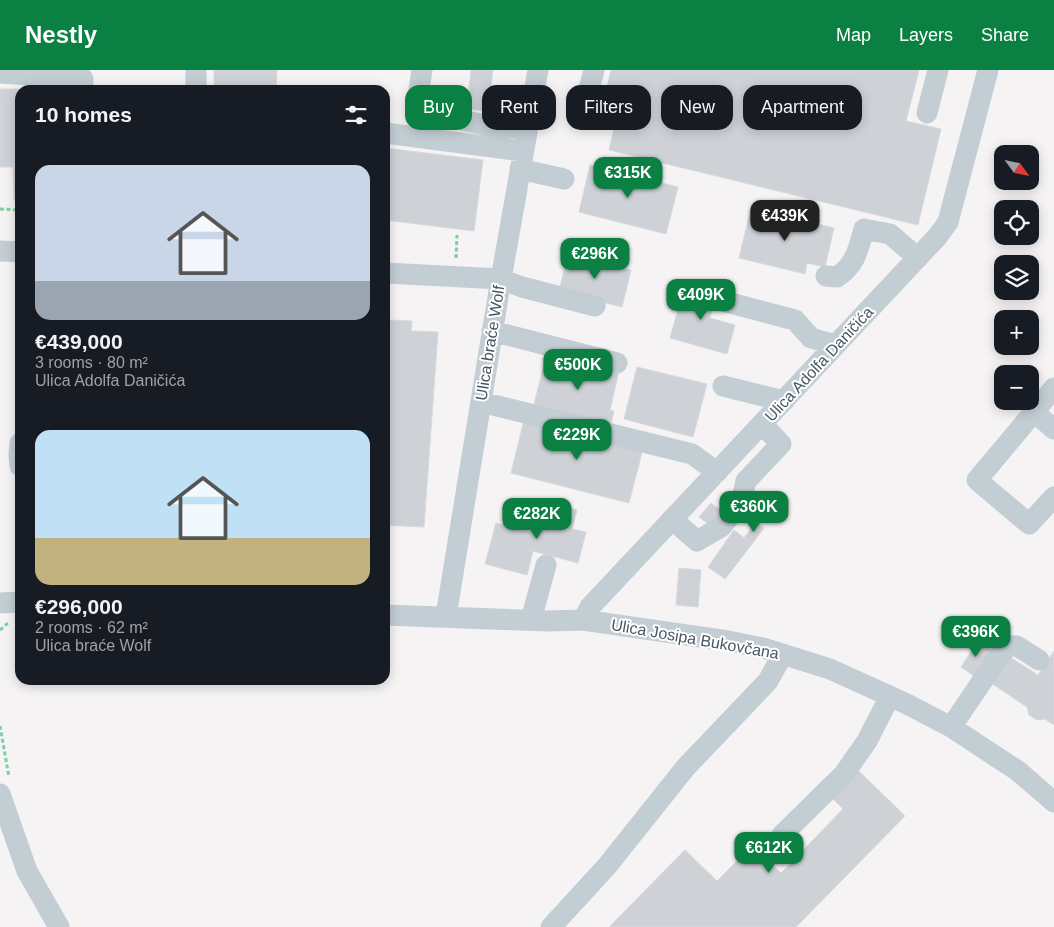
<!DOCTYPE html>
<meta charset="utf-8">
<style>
body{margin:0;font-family:Arial,sans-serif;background:#242831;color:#f1f3f6;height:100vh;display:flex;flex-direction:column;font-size:19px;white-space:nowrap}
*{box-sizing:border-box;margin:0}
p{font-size:16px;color:#9ea1a6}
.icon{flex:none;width:28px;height:28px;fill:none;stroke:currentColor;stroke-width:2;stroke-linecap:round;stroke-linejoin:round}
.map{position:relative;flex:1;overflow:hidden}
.sheet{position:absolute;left:15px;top:15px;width:375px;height:600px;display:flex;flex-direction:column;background:#171b24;border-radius:15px;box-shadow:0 2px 12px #0003}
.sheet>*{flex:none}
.hud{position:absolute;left:405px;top:15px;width:475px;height:45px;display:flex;gap:10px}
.needle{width:32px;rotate:123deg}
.controls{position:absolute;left:994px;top:75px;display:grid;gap:10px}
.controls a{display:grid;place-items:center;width:45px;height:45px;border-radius:10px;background:#171b24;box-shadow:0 2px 12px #0003;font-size:25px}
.price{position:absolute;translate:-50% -42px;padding:0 11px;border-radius:10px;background:#0b8043;color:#fff;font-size:16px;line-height:32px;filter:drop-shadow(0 1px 2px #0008)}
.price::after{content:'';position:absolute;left:50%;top:30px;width:15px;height:11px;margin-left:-8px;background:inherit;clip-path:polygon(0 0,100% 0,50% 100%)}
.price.active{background:#222;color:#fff}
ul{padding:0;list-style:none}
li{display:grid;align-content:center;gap:10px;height:265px;padding:0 20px}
li span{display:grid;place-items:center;height:155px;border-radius:15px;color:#555}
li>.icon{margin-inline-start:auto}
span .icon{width:90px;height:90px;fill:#fffc;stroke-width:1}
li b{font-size:21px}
h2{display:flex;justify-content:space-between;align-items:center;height:60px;padding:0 20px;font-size:21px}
.pill{padding:0 18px;border-radius:15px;background:#171b24;box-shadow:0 2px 12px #0003;font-size:18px;line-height:45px}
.pill.active{background:#0b8043;color:#fff}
header{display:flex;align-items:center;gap:30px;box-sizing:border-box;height:70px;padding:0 25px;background:#0b8043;color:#fff}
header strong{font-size:24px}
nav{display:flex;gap:28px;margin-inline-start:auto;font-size:18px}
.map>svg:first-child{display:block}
.building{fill:#ced2d7;stroke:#d6d9de}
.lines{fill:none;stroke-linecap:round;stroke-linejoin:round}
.path{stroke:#77d2a4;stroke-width:3;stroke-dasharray:4 2.5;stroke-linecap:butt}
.minor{stroke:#c3cdd4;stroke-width:21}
.labels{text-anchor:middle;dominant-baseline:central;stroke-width:4;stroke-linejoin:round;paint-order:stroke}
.street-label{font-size:16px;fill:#495661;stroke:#fff}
</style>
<header>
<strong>Nestly</strong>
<nav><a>Map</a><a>Layers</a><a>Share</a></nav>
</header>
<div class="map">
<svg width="1054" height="857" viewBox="0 0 1054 857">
<rect width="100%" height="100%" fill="#f5f3f3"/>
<path class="building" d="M214 0H277L276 20H214Z
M471 0H493L488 41 467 39Z
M611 0H919L906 51 941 59 918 155 609 80 618 43 602 39Z
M0 19H63V20H20V130H14L13 97H0Z
M385 78 483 90 474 161 385 150Z
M590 95 678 117 666 164 579 142Z
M751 138 834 158 825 197 807 193 805 204 739 188Z
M568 184 631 200 622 237 559 221Z
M686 212 717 221 710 248 735 255 727 284 670 268Z
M388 250 412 251 411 261 438 262 424 457 385 455V260H387Z
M565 288 619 301 610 340 614 341 610 357 533 338 545 291 563 296Z
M637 297 707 314 693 367 624 349Z
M524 350 643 379 629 433 511 403Z
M540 430 577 440 572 459 586 462 578 493 533 481 527 505 485 494 496 453 531 462Z
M711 433 723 442 711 456 699 447Z
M756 452 764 458 752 474 744 468Z
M734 460 752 474 725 509 708 497Z
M679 498 701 500 698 537 676 535Z
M978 571 992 580 974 606 961 597Z
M1054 581V655L1045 649 1037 650 1029 645 1027 637 991 613 1008 586 1038 605Z
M859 701 905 746 796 857H609L685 780 717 811 752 776 781 803 843 739 832 728Z"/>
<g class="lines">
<path class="path" d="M0 139 20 140
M456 188 457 165
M0 560 8 553
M0 656 9 707"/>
<path class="minor" d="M422 0 416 40 494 57 527 59
M0 3 83 9V20
M196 20V0
M587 27 594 0
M927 43 938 0
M385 63 523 81
M520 99 564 109
M0 181 20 182
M385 203 501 209 522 217 595 236
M826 206 837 207C856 194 858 180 864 159L890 164 918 188
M723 231 795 250 811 268 836 275
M492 261 617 293
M723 316 784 331
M1054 318 977 410 1029 454 1054 427
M481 332 692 384 717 402
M1034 342 1054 359
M20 373 19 384 20 396
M672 449 697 471 721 457 741 433 746 411 781 374 762 354
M0 533 20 532
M385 545 547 551 583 550 728 571 763 578 830 599 907 634 951 657 1018 701 1054 732
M446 546 501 209 538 0
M531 550 546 495
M583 550 590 537 938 166 948 152 988 0
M951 657 1002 582 1009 576H1017L1039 590
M0 724 27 801 59 857
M782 765 844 704 867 671 890 626
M551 857 607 796 686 697 768 611 783 584"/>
</g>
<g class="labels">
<g class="street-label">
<text transform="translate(490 273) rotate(-81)">Ulica braće Wolf</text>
<text transform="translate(819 294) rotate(-47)">Ulica Adolfa Daničića</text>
<text transform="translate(695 569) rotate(10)">Ulica Josipa Bukovčana</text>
</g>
</g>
</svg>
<div class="controls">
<a><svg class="needle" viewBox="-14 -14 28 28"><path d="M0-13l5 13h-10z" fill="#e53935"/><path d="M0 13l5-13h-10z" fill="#9ea1a6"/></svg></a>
<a><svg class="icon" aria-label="locate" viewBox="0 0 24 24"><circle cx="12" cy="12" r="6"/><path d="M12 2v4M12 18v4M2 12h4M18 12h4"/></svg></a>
<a><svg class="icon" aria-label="layers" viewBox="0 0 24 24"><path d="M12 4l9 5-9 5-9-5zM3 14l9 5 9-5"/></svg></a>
<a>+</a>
<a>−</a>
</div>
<b class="price" style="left:628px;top:129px">€315K</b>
<b class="price active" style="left:785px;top:172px">€439K</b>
<b class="price" style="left:595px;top:210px">€296K</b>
<b class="price" style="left:701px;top:251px">€409K</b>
<b class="price" style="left:578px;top:321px">€500K</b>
<b class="price" style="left:577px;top:391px">€229K</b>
<b class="price" style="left:754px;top:463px">€360K</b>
<b class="price" style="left:537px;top:470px">€282K</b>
<b class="price" style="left:976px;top:588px">€396K</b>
<b class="price" style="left:769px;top:804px">€612K</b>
<div class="hud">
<a class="pill active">Buy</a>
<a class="pill">Rent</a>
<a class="pill">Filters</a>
<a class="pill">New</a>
<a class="pill">Apartment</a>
</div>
<section class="sheet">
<h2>10 homes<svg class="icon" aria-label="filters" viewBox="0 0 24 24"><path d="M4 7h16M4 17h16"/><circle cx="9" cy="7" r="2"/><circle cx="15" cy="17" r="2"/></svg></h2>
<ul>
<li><span style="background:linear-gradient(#c9d6e8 75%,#9aa5b1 0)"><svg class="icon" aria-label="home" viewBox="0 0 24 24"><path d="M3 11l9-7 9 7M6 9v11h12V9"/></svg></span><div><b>€439,000</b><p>3 rooms · 80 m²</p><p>Ulica Adolfa Daničića</p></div></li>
<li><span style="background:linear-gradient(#bfe0f5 70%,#c2b280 0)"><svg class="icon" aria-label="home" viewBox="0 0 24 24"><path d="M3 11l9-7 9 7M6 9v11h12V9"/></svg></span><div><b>€296,000</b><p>2 rooms · 62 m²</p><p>Ulica braće Wolf</p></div></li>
</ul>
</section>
</div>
